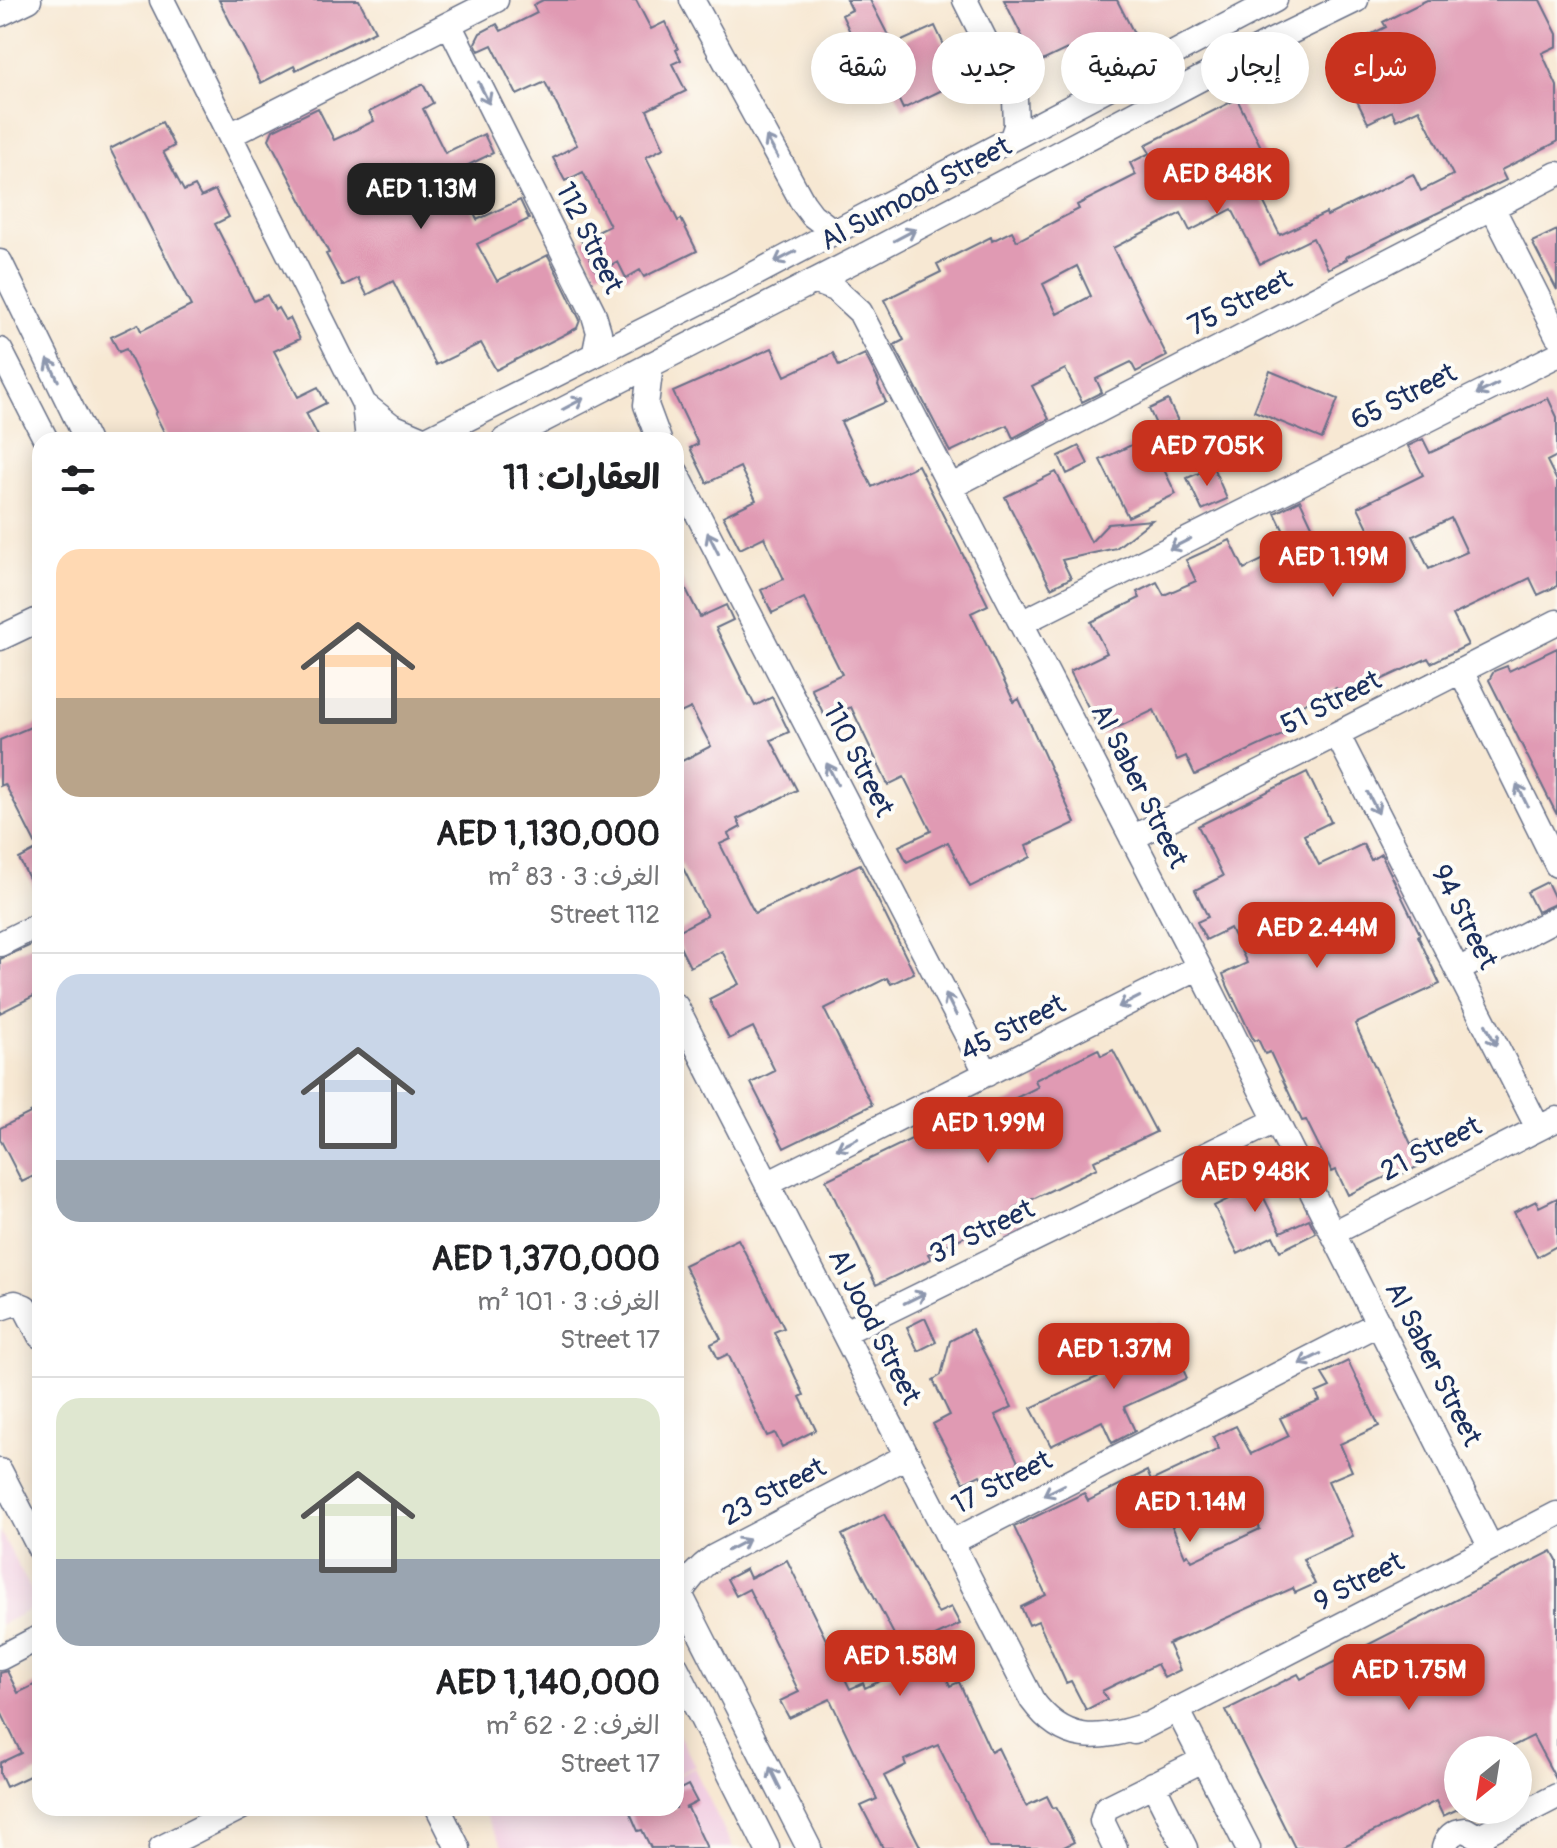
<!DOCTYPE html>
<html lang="ar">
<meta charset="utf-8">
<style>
body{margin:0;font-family:Pangolin,"Playpen Sans Arabic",sans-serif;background:#f2f2f2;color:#202124;direction:rtl;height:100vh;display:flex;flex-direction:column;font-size:30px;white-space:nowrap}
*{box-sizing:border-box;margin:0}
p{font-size:26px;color:#757577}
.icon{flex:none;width:44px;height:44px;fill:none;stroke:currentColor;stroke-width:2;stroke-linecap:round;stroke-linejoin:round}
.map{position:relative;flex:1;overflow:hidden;direction:ltr}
.drawer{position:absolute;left:32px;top:432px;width:652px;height:1384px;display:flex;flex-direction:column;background:#fff;border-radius:24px;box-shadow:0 4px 20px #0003;direction:rtl}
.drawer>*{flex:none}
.top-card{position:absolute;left:708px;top:32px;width:728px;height:72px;direction:rtl;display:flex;gap:16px}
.needle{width:52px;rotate:210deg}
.tools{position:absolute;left:1444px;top:1736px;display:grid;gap:16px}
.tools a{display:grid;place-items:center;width:88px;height:88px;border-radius:50%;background:#fff;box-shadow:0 4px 20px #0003;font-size:40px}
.price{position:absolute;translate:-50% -68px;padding:0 18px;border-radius:16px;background:#c8321e;color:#fff;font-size:26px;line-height:52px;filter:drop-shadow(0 2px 4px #0008)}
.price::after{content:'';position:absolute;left:50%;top:48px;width:24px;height:18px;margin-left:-12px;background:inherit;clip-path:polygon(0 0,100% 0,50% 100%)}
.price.active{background:#222;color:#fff}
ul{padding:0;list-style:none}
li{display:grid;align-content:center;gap:16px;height:424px;padding:0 24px}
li+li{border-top:2px solid #e0e0e0}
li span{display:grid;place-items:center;height:248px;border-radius:24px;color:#555}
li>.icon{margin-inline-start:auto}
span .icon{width:144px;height:144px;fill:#fffc;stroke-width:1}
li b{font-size:34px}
h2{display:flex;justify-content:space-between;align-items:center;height:96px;padding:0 24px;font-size:34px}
.tag{padding:0 28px;border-radius:36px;background:#fff;box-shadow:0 4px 20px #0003;font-size:28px;line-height:72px}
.tag.active{background:#c8321e;color:#fff}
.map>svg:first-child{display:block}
.built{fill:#f2cfe2}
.building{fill:#e09ab3;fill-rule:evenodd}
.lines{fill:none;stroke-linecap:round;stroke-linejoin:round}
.minor-casing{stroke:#687087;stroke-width:27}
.minor{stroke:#fff;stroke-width:24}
.oneway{stroke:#8d97ae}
.labels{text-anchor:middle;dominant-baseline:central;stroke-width:8;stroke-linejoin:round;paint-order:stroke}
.street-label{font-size:28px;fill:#1b2f5e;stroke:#fdfcf7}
</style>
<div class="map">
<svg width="1557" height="1848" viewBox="0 0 1557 1848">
<rect width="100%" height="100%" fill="#fdfcf7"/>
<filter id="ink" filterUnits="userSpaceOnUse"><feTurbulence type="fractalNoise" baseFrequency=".0125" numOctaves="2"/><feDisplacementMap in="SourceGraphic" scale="16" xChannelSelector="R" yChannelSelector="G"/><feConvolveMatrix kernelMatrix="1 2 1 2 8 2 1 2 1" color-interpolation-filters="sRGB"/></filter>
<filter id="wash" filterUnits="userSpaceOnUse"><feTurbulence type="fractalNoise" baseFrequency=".006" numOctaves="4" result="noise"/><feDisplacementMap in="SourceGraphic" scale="32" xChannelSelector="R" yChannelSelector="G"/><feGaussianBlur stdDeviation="1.8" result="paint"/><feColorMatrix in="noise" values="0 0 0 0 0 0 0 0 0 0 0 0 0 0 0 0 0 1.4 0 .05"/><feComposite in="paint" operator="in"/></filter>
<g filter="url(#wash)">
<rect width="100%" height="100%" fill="#f7e8d3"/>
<path class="built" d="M0 1531 39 1605 0 1625Z
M676 1729 695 1766 676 1775Z
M694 1768 733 1848H503L482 1808H676V1777Z"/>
<g id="blocks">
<path class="building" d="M219 0H359L375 31 296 70 294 66 261 83Z
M543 0H636L651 29 665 22 678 49 676 50 681 60 672 64 686 91 647 110 664 148 646 157 678 221 681 219 697 251 644 277 640 270 626 278 618 262 597 273 581 240 610 226 583 172 565 181 553 158 577 145 545 82 517 95 492 45 479 51 475 43 480 33 497 24 501 31 537 13 533 5Z
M847 0H870L893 45 935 26 961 81 903 109 886 73 872 79 842 15 852 10Z
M1004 0H1117L1140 45 1078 72 1067 49 1036 64Z
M1427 0H1540L1557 34V46L1542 53 1557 86V142L1501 170 1506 180 1346 257 1347 259 1328 269 1313 238 1260 264 1232 209 1190 231 1181 213 1113 248 1167 356 1136 372 1131 362 1096 379 1102 392 1082 402 1065 369 1032 386 1049 419 1013 438 1007 425 950 452 894 345 904 340 884 300 941 272 937 264 991 237 992 241 1012 231 1017 241 1079 209 1077 205 1136 175 1130 163 1150 153 1145 145 1237 99 1280 185 1260 195 1280 235 1326 213 1327 216 1413 174 1421 191 1453 175 1419 109 1396 120 1392 111 1368 123 1333 53 1386 27 1383 22ZM1077 266 1091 296 1057 314 1043 284Z
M423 84 433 103 423 109 445 153 484 134 493 153 454 172 477 220 520 200 529 219 477 244 497 281 548 255 580 320 577 328 496 370 481 343 436 365 393 281 367 295 358 278 343 286 326 254 329 253 269 139 273 130 318 108 334 140 374 121 369 112Z
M162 122 174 146 163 152 184 191 195 186 201 197 215 190 229 217 215 224 254 301 267 295 275 310 278 308 285 320 290 318 300 339 274 351 298 397 318 387 326 403 306 413 320 440H168L155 414 157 412 126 349 119 352 111 337 138 324 141 331 191 306 110 149Z
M1557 230V290L1532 242Z
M772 348 785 376 833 353 839 366 865 354 879 382 878 385 886 402 841 422 872 487 918 465 988 605 971 613 1014 702 1019 699 1075 823 1026 846 1031 857 970 887 948 842 907 862 899 846 931 831 904 777 888 785 851 707 826 719 811 688 842 674 804 598 772 613 761 590 784 579 764 537 740 549 723 516 756 500 740 467 707 483 690 448 698 444 673 392Z
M1270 371 1338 399 1322 439 1254 411Z
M1548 398 1557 417V456L1547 461 1557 481V586L1538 595 1530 578 1453 615 1468 645 1431 663 1428 658 1370 685 1372 691 1344 704 1336 688 1292 709 1286 721 1291 731 1195 775 1186 756 1177 760 1154 710 1102 735 1070 671 1107 653 1091 622 1140 598 1137 592 1157 582 1164 595 1196 581 1186 560 1230 540 1244 569 1291 546 1275 513 1300 500 1320 543 1326 540 1336 563 1344 559 1345 562 1377 546 1358 507 1423 475 1408 446 1423 439 1430 453ZM1451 518 1467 552 1429 569 1413 536Z
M1168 400 1178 421 1158 429 1149 409Z
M1148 437 1176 494 1128 517 1100 460Z
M1079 446 1088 464 1067 474 1059 456Z
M1213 467 1227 499 1202 510 1187 478Z
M1056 472 1091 542 1108 524 1152 520 1116 548 1062 560 1071 578 1051 588 1005 497Z
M676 569 700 617 726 605 733 620 716 628 755 706 772 697 789 732 771 740 797 790 737 819 741 827 728 834 731 839 720 844 751 906 755 913 860 864 914 973 891 984 887 978 824 1009 872 1105 784 1148 751 1083 775 1071 753 1027 729 1039 709 999 739 984 722 951 690 967 676 939V932L707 916 681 864 676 866V764L711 746 691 708 676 715Z
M1557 648V815L1489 680 1494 671 1507 666 1509 671Z
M40 723V900L19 859 38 849 5 784 0 786V740Z
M1307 772 1331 822 1304 835 1319 865 1363 844 1371 860 1381 854 1420 934 1418 936 1440 984 1355 1024 1411 1144 1418 1140 1428 1162 1402 1174 1400 1170 1348 1195 1336 1170 1332 1172 1306 1120 1302 1121 1270 1052 1265 1054 1258 1039 1254 1041 1228 987 1223 974 1247 963 1230 928 1206 940 1197 922 1208 917 1195 890 1223 876 1198 826Z
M1547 882 1557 903 1537 912 1527 892Z
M40 941V993L0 1013V959Z
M1098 1049 1101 1056 1113 1050 1156 1132 1094 1161 1097 1168 1014 1208 1022 1224 1003 1233 997 1221 928 1254 931 1259 876 1285 826 1180 953 1119 955 1123 971 1115 973 1119 1038 1087 1035 1080Z
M40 1108V1173L22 1182 0 1139V1128Z
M1239 1156H1245L1254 1164V1178L1281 1232 1309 1219 1316 1233 1280 1251 1273 1236 1238 1254 1214 1206 1243 1192 1230 1175 1229 1169 1234 1159Z
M1557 1198V1246L1537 1257 1514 1212 1536 1201 1539 1207Z
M738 1239 784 1328 774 1332 804 1395 800 1397 816 1430 782 1447 775 1433 767 1436 728 1354 718 1359 711 1344 721 1339 684 1265Z
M925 1318 936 1342 918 1351 907 1327Z
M1161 1322 1187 1378 1124 1407 1135 1431 1112 1443 1102 1421 1051 1446 1031 1408 1125 1364 1123 1359 1139 1351 1131 1336Z
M972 1329 1012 1407 995 1415 1023 1472 988 1489 980 1475 964 1483 933 1424 950 1415 933 1380 941 1375 950 1341Z
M1348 1361 1379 1426 1340 1444 1352 1471 1328 1481 1353 1536 1303 1559 1315 1584 1295 1593 1293 1588 1168 1644 1180 1670 1164 1678 1157 1664 1102 1691 1107 1699 1086 1710 1071 1681 1066 1683 1038 1621 1029 1625 1021 1607 1046 1595 1014 1527 1084 1493 1088 1501 1147 1471 1151 1481 1219 1449 1213 1437 1236 1426 1251 1454 1289 1436 1280 1418 1320 1401 1316 1393 1330 1387 1322 1374ZM1244 1492 1260 1529 1192 1561 1188 1554 1185 1556 1172 1526Z
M884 1514 938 1613 951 1607 960 1624 929 1639 950 1686 959 1682 991 1752 998 1748 1026 1806 1047 1796 1053 1808 1056 1807 1074 1842 1062 1848H989L938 1745 904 1760 906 1765 884 1776 921 1848H883L861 1806 877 1799 830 1699 789 1718 780 1701 799 1692 749 1589 736 1596 727 1579 746 1569 750 1578 787 1560 850 1689 863 1683 865 1688 911 1667 842 1535Z
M1552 1551 1557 1560V1781L1533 1736 1505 1750H1458V1809L1443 1816 1436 1801 1340 1848H1295L1226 1710 1298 1674 1301 1679Z
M7 1671 18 1693 40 1682V1771L6 1787 0 1774V1763L21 1753 0 1710V1673Z
M688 1785 697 1802 685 1808H688L707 1848H651L642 1830 638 1831 628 1808H676V1791Z"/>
</g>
</g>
<g filter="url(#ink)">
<use href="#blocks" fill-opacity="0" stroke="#687087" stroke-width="2"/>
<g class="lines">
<defs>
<path id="minor" d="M162 0 364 404 368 440
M692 0 803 203 812 215 833 231
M965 0 1015 100 1016 126 1012 138
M0 14 29 0
M449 24 593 312 599 332 595 352
M230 135 496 0
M1492 207 1557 335
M0 262 87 440
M814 281 835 289 860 312 1199 967 1491 1548
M0 350 46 440
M651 364 646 405 659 440
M364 404 392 426 425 440
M425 440 730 287 1275 0
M504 440 869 253 1270 42 1356 0
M676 472 987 1074
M952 486 1557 174
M1021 623 1557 355
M0 638 40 619
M1461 671 1557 865
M1337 734 1538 1128
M1132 838 1557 622
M0 944 40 924
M1458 970 1557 918
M676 1006 1032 1700C1064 1744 1098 1741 1146 1725
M767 1184 1199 967
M1333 1233 1557 1119
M0 1308 15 1303 25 1307 40 1336
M845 1332 1275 1121
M0 1471 40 1549
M950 1543 1379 1323
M676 1586 809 1848
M680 1594C689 1578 699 1568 714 1557L907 1456
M0 1658 40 1637
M676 1667 767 1848
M1177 1709 1248 1848
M1134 1732 1557 1514
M1153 1784 1185 1848
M438 1808 458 1848
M1478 1837 1557 1796
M161 1848 240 1808
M1115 1848 1102 1821 1106 1808 1203 1760
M1444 1848C1447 1836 1454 1831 1466 1830L1478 1837 1483 1848"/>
</defs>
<use href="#minor" class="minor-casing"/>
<use href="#minor" class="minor"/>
</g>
<defs><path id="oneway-shaft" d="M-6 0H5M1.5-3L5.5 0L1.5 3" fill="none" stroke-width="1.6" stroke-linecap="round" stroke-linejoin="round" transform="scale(2)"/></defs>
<g class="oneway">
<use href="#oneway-shaft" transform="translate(484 93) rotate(64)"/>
<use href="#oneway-shaft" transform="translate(772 147) rotate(-119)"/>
<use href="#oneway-shaft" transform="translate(905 235) rotate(-28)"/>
<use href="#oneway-shaft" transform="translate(785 257) rotate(152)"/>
<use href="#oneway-shaft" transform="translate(53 370) rotate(-116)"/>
<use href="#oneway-shaft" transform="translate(1487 389) rotate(153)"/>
<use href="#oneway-shaft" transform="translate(573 404) rotate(-28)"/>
<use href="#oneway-shaft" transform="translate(713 543) rotate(-117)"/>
<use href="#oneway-shaft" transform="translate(1180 544) rotate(153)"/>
<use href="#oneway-shaft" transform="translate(832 774) rotate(-117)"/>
<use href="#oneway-shaft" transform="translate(1522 795) rotate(-116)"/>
<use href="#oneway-shaft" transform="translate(1373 803) rotate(63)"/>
<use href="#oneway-shaft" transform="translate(1129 1002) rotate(153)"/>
<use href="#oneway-shaft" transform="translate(951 1005) rotate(-117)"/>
<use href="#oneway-shaft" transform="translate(1491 1035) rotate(63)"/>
<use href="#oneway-shaft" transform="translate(847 1144) rotate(153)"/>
<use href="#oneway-shaft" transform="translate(915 1298) rotate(-26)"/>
<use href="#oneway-shaft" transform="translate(1310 1359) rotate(153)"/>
<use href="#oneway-shaft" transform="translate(1054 1490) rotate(153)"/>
<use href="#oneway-shaft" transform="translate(738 1545) rotate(-28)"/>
<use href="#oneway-shaft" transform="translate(775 1778) rotate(-116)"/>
</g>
</g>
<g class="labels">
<g class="street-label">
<text transform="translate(916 194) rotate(-28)">Al Sumood Street</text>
<text transform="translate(589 238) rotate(64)">112 Street</text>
<text transform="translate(1240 303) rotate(-27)">75 Street</text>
<text transform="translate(1404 397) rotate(-27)">65 Street</text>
<text transform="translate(1331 703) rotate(-27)">51 Street</text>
<text transform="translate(858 760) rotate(63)">110 Street</text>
<text transform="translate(1139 786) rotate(63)">Al Saber Street</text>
<text transform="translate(1464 917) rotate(63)">94 Street</text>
<text transform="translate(1013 1028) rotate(-27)">45 Street</text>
<text transform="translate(1431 1149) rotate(-27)">21 Street</text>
<text transform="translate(982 1232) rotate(-26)">37 Street</text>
<text transform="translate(874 1327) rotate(63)">Al Jood Street</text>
<text transform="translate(1433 1364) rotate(63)">Al Saber Street</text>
<text transform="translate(1002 1483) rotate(-27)">17 Street</text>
<text transform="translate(774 1492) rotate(-28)">23 Street</text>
<text transform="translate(1359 1582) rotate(-27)">9 Street</text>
</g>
</g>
</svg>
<div class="tools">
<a><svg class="needle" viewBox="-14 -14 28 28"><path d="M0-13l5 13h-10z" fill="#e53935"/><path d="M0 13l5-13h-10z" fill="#757577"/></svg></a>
</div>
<b class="price" style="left:1217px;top:216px">AED 848K</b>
<b class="price active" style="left:421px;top:231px">AED 1.13M</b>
<b class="price" style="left:1207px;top:488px">AED 705K</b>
<b class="price" style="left:1333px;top:599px">AED 1.19M</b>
<b class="price" style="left:1317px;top:970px">AED 2.44M</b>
<b class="price" style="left:988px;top:1165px">AED 1.99M</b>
<b class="price" style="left:1255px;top:1214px">AED 948K</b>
<b class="price" style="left:1114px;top:1391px">AED 1.37M</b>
<b class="price" style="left:1190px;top:1544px">AED 1.14M</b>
<b class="price" style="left:900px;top:1698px">AED 1.58M</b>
<b class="price" style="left:1409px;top:1712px">AED 1.75M</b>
<div class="top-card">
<a class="tag active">شراء</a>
<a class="tag">إيجار</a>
<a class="tag">تصفية</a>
<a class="tag">جديد</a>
<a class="tag">شقة</a>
</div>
<section class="drawer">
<h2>العقارات: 11<svg class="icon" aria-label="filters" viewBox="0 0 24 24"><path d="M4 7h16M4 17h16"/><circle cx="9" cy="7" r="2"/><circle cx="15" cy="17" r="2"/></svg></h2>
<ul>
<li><span style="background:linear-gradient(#ffd9b3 60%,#b9a48a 0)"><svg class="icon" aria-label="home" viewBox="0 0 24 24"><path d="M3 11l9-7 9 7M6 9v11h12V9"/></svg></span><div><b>AED 1,130,000</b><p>الغرف: 3 · 83 m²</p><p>112 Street</p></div></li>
<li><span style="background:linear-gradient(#c9d6e8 75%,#9aa5b1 0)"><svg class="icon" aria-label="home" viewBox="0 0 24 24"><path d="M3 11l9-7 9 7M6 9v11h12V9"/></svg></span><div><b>AED 1,370,000</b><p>الغرف: 3 · 101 m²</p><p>17 Street</p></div></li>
<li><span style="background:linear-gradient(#dfe7d0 65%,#9aa5b1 0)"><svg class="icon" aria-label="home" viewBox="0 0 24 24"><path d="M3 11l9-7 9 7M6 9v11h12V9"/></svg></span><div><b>AED 1,140,000</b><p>الغرف: 2 · 62 m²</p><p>17 Street</p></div></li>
</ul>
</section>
</div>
